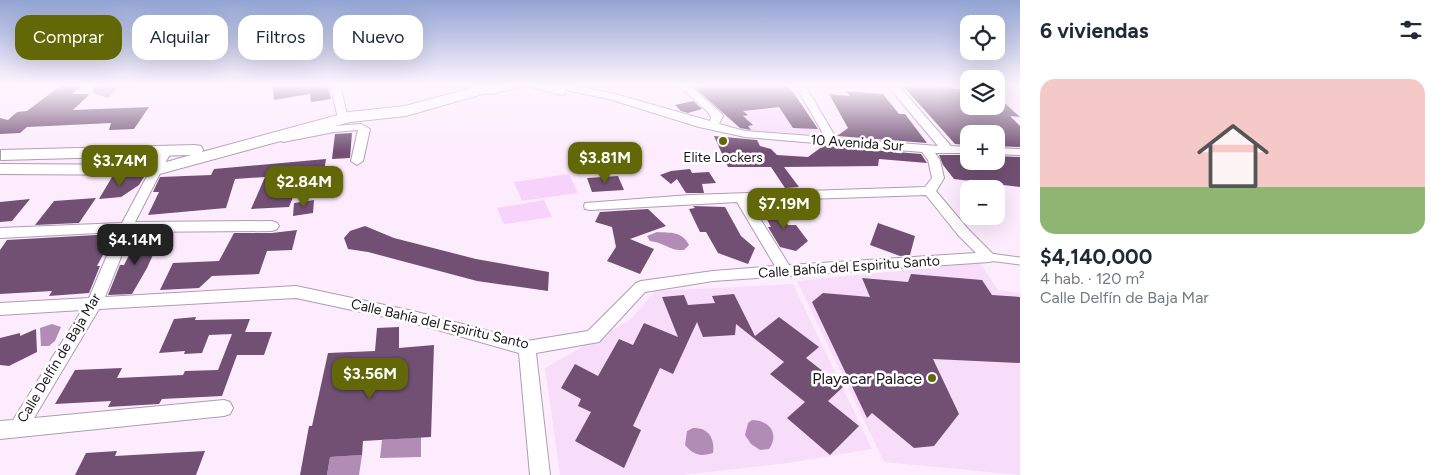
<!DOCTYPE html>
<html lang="es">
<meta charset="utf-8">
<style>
body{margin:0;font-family:Figtree,sans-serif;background:#f2f2f3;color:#1f2937;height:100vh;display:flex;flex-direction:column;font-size:19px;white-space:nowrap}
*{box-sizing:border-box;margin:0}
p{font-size:16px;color:#747a83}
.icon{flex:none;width:28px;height:28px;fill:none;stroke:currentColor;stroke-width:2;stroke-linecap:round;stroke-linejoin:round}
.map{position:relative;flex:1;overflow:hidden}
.drawer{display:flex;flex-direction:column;background:#fff;width:425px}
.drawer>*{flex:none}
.top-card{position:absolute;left:15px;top:15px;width:475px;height:45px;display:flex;gap:10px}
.fabs{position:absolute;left:960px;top:15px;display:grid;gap:10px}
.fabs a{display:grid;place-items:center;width:45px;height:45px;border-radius:10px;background:#fff;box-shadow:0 5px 20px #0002;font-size:25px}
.price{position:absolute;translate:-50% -42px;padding:0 11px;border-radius:10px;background:#626807;color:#fff;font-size:16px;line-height:32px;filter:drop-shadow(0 1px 2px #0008)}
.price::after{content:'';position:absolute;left:50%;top:30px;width:15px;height:11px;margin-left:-8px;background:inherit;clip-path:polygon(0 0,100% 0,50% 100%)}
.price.selected{background:#222;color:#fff}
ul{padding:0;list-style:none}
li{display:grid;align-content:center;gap:10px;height:265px;padding:0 20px}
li+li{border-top:1px solid #e0e1e3}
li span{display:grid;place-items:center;height:155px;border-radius:15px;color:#555}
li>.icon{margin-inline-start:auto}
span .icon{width:90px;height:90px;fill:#fffc;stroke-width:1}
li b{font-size:21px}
h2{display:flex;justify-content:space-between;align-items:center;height:60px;padding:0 20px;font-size:21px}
.pill{padding:0 18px;border-radius:15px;background:#fff;box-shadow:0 5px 20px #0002;font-size:18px;line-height:45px}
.pill.selected{background:#626807;color:#fff}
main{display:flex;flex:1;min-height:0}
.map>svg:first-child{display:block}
.built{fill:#f7ddfa}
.green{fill:#f7d2fb}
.water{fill:#b18db5}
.building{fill:#715074}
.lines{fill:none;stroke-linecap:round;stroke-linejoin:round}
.lane-casing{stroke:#af9cb1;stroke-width:9}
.street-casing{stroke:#af9cb1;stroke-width:2}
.secondary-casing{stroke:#af9cb1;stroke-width:2}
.lane{stroke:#fff;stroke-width:7}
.street{fill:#fff;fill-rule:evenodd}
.secondary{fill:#fff;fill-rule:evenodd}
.poi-dot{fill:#626807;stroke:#fff;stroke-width:2}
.labels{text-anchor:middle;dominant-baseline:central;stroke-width:5;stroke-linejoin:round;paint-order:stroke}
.street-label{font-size:14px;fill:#1c151d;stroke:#fff}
.poi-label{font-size:14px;fill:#1c151d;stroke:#fff}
.near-poi-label{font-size:16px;fill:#1c151d;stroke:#fff;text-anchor:end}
</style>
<main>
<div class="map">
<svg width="1020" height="475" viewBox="0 0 1020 475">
<rect width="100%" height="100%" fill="#fdecfe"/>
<path class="built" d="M688 86H789L823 135 743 130Z
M980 263 998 290 1020 293V475L884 462 797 281Z
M793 284 872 449 789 463 682 475H560L545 368 631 319 655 291Z"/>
<path class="green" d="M569 174 578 193 522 201 514 182Z
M544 200 552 217 504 224 497 208Z"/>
<path class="water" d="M94 85H120V86L108 98 93 93 92 87Z
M657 232C671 233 682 231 689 245L684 250C669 251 666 243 650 241L647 236Z
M52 324 61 327 55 341 49 346H41L40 328Z
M752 420C769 420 780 434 769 449L760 450 751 444 745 435 748 423Z
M693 428C709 427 715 439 713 453 700 457 694 455 685 445L687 431Z
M421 437V457L380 458 382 440Z
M362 455 359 475H327L330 457Z"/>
<path class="building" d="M60 86H81L72 94H90L73 110 149 107 134 129 109 130 111 123 27 127 20 133 0 134V118L8 120 17 112 27 111Z
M273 86H328L331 99 311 102 310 94 274 100Z
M703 86H789L818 129 793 128 779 107 743 111 748 115 743 116 753 125 748 126 751 130 740 128 694 87Z
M903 86H950L954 89 969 90V106L980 108 996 109V95L1020 117 1010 116 1020 126V147L996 146V134H969V145L955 144Z
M846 91 883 94 899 114H905L927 143 837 136 848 128 829 94 850 96Z
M693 101 702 109 688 113 681 111 675 105Z
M352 133 350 158 332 159 335 134Z
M714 136 757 140 760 146 771 149 777 155 808 157 823 146 921 154 927 163 879 159 878 166 784 167 799 187 785 188 771 167H728Z
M939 155H969V161H996V156L1020 157V187L954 179 943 165Z
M326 159 324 172 302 174 289 207 251 209 265 177 235 179 226 208 148 215 159 192H153L160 177 211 175 214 169Z
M690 169 692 173 709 172 716 183 702 184 704 193H686L677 179 671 184 660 175 671 171Z
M618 176 624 190 592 192 587 178Z
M112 177H144L139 185 121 197 99 199Z
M96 198 79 223 35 225 54 201Z
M30 199 12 221 0 222V202Z
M314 200 313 213 293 216 294 203Z
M768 205H775L788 225H796L808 241 796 251 780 247 768 227H771L763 212Z
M693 206 725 207 741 236 755 248 748 264 718 253 706 232H700L689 209 695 208Z
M648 209 666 226 630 239 654 249 640 274 607 261 616 247 612 227 595 222 600 212Z
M878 223 915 236 910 255 900 256 870 245Z
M365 226 394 238 476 259 549 272 548 291 477 281 368 252 348 249 344 238 350 231Z
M297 230 292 250 267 251 259 274 212 276 199 288 160 290 173 263 219 261 234 233H272Z
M114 234 97 266H100L89 293 49 296 52 291 0 294V250L7 240Z
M162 235 147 268 132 294 108 295 120 265H124L139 236Z
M911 274 982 280 992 295 1020 297V363L933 359 959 414 934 446 914 448 872 413 867 418 812 302 823 293 870 297 862 278 908 282Z
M734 294 755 336 779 317 819 347 806 358 843 387 828 401 859 426 830 455 787 418 805 402 770 374 784 362 736 324 735 335 703 337 697 322 673 374 660 368 633 426 641 430 624 468 575 441 591 412 578 406 581 399 561 388 575 364 598 376 619 339 633 345 644 323 678 337 662 297 684 295 688 305 715 303 712 296Z
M196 317 195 320 250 319 245 332H272L264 355H237L222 396 162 399 159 404 108 407 111 401 55 404 75 370 122 368 117 378 183 375 185 371 218 370 232 334 209 335 202 353 184 354 185 351 159 353 174 319Z
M399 327V348L434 345 431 437 363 441 362 455 330 457 327 475H300L309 426H312L328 353 375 351 377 328Z
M36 329 37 352 9 366 0 365V338L20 333V336Z
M117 451 115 456 205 451 196 475H75L86 453Z"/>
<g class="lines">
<defs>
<path id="lane" d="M989 257 1020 261"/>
<path id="street" d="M330 85H340L348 118 347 120 343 121 338 118Z
M522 85H571L615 94 710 121 711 117 708 112 678 85H689L722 114 723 116 719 124 745 131 825 137 795 85H805L836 138 938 146 887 85H898L951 146 969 147V153H935L940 160 944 178 936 191 968 229 996 257 994 261 989 262 713 281 645 292 599 342 536 353 550 475H530L519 353 413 323 296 298 99 309 34 418 224 400 230 402 233 408 230 414 224 416 0 439V421L13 420 82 310 0 315V303L89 298 117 232 0 238V228L122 223 161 150H169L171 152 135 222 272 221 277 223 279 226 277 229 272 231 131 232 105 297 296 286 413 311 527 341 588 331 636 283 641 281 713 271 775 266 737 202 590 210 585 209 584 206 585 203 690 195 925 187 932 178 928 160 922 152 745 137 699 127 609 99 565 90V94L561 95ZM926 195 958 235 976 253 789 265 749 201Z
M361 124 370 129 363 161 357 165 351 161 358 130 334 132 283 142 277 139 283 136 334 126Z
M996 148 1020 149V155L996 154Z"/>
<path id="secondary" d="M469 85H520L518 88 491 94 486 93 406 116 350 122 156 175 0 174V164L156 165 191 155 1 160V150L195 145 201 146 203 150 202 152 349 112 405 106 471 88Z"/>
</defs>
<use href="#lane" class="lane-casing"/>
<use href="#street" class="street-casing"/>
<use href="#secondary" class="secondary-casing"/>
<use href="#lane" class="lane"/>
<use href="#street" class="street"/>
<use href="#secondary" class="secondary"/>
</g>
<linearGradient id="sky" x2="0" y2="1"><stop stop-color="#92a4d4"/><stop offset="0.56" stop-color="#fef6ff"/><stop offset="1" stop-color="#fef6ff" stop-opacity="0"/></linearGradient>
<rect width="1020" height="152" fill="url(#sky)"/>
<g class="poi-dot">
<circle cx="723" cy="141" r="5"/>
<circle cx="932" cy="378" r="5"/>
</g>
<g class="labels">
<g class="street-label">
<text transform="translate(857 143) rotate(4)">10 Avenida Sur</text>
<text transform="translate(849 267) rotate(-4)">Calle Bahía del Espiritu Santo</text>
<text transform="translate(440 324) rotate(13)">Calle Bahía del Espiritu Santo</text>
<text transform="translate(59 358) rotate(-59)">Calle Delfín de Baja Mar</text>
</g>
<g class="poi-label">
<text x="723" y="157">Elite Lockers</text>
</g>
<g class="near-poi-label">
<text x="922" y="378">Playacar Palace</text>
</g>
</g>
</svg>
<div class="fabs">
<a><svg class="icon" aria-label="locate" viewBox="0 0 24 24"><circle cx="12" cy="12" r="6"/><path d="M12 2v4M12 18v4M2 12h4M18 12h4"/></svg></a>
<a><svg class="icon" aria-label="layers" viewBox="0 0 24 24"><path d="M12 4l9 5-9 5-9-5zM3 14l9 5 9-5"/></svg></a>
<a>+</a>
<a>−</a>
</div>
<b class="price" style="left:605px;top:184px">$3.81M</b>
<b class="price" style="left:120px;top:187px">$3.74M</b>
<b class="price" style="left:304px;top:208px">$2.84M</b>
<b class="price" style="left:784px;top:230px">$7.19M</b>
<b class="price selected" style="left:135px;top:266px">$4.14M</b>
<b class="price" style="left:370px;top:400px">$3.56M</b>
<div class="top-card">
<a class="pill selected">Comprar</a>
<a class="pill">Alquilar</a>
<a class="pill">Filtros</a>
<a class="pill">Nuevo</a>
</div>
</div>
<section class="drawer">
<h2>6 viviendas<svg class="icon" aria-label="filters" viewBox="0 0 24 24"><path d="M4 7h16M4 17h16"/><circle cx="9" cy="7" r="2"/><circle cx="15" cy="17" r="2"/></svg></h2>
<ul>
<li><span style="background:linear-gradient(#f6c9c9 70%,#8fb573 0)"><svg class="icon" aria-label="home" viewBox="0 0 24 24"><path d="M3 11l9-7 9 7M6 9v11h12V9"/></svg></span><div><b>$4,140,000</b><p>4 hab. · 120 m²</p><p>Calle Delfín de Baja Mar</p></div></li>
</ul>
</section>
</main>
